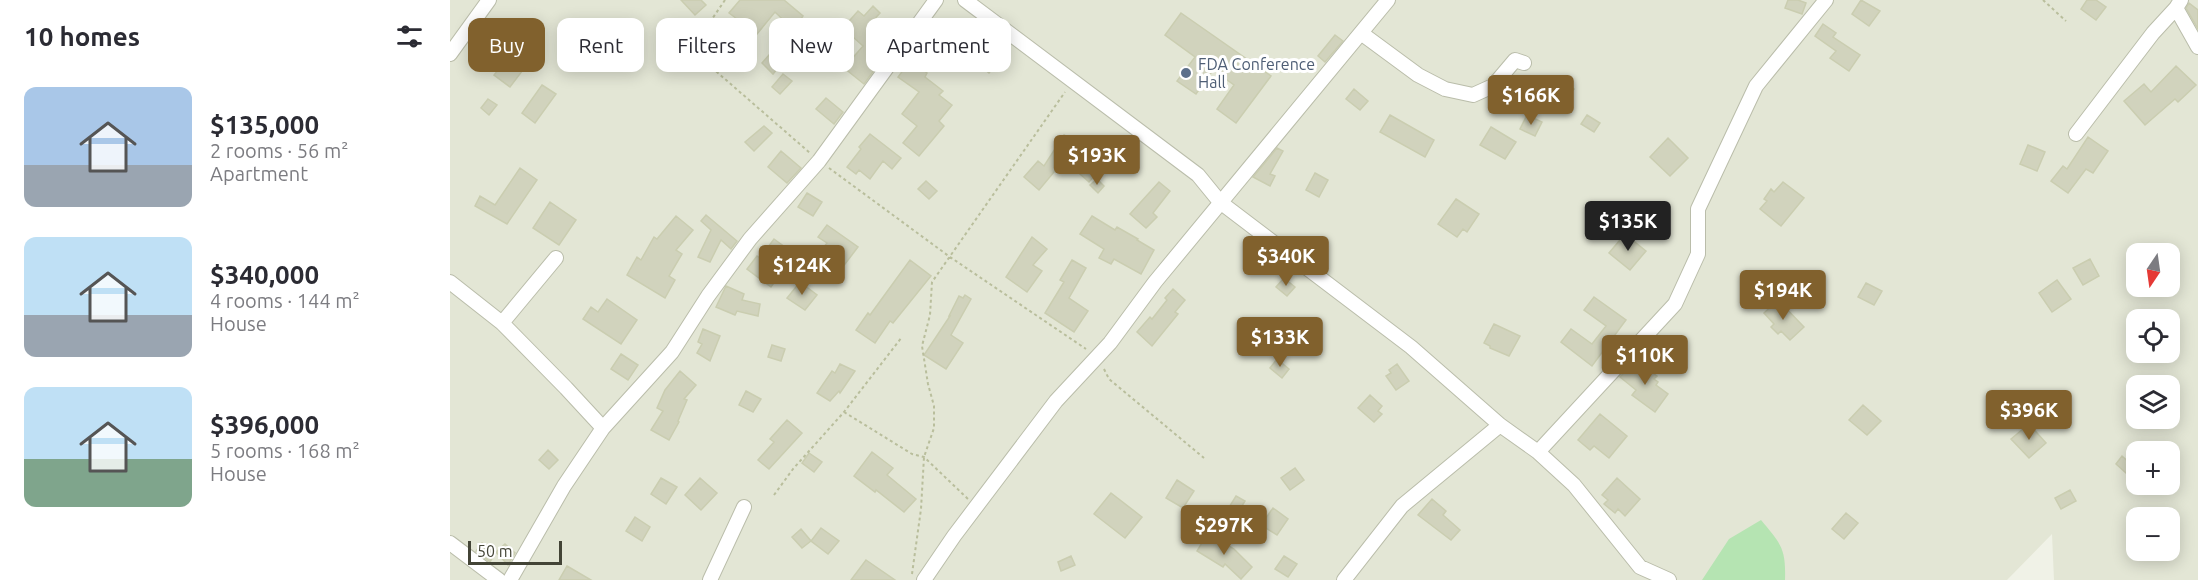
<!DOCTYPE html>
<meta charset="utf-8">
<style>
body{margin:0;font-family:Ubuntu,sans-serif;background:#f7f7f7;color:#2b2b33;height:100vh;display:flex;flex-direction:column;font-size:22px;white-space:nowrap}
*{box-sizing:border-box;margin:0}
p{font-size:20px;color:#7c7c81}
.icon{flex:none;width:33px;height:33px;fill:none;stroke:currentColor;stroke-width:2;stroke-linecap:round;stroke-linejoin:round}
.map{position:relative;flex:1;overflow:hidden}
.side{display:flex;flex-direction:column;background:#fff;width:450px}
.side>*{flex:none}
.guide{position:absolute;left:18px;top:18px;width:570px;height:54px;display:flex;gap:12px}
.needle{width:39px;rotate:193deg}
.buttons{position:absolute;left:1676px;top:243px;display:grid;gap:12px}
.buttons a{display:grid;place-items:center;width:54px;height:54px;border-radius:12px;background:#fff;box-shadow:0 3px 15px #0003;font-size:30px}
.scale{position:absolute;left:18px;bottom:15px;width:94px;box-sizing:border-box;padding-left:6px;border:3px solid #434436;border-top:0;font-size:16px;line-height:21px;white-space:nowrap;color:#434436;-webkit-text-stroke:4px #fff;paint-order:stroke}
.price{position:absolute;translate:-50% -51px;padding:0 14px;border-radius:6px;background:#81612d;color:#fff;font-size:20px;line-height:39px;filter:drop-shadow(0 2px 3px #0008)}
.price::after{content:'';position:absolute;left:50%;top:36px;width:18px;height:14px;margin-left:-9px;background:inherit;clip-path:polygon(0 0,100% 0,50% 100%)}
.price.selected{background:#222;color:#fff}
ul{padding:0;list-style:none}
li{display:flex;align-items:center;gap:18px;height:150px;padding:0 24px}
li span{display:grid;place-items:center;flex:none;width:168px;height:120px;border-radius:12px;color:#555}
li>.icon{margin-inline-start:auto}
span .icon{width:72px;height:72px;fill:#fffc;stroke-width:1}
li b{font-size:26px}
h2{display:flex;justify-content:space-between;align-items:center;height:72px;padding:0 24px;font-size:26px}
.tag{padding:0 21px;border-radius:12px;background:#fff;box-shadow:0 3px 15px #0003;font-size:21px;line-height:54px}
.tag.selected{background:#81612d;color:#fff}
main{display:flex;flex:1;min-height:0}
.map>svg:first-child{display:block}
.residential{fill:#e3e6d5;fill-rule:evenodd}
.green{fill:#b5e4b2}
.building{fill:#d1d3bd;stroke:#cacdb0;stroke-width:1.5}
.lines{fill:none;stroke-linecap:round;stroke-linejoin:round}
.minor-casing{stroke:#babdaa;stroke-width:16}
.path{stroke:#b9be9c;stroke-width:2;stroke-dasharray:3 3;stroke-linecap:butt}
.minor{stroke:#fff;stroke-width:14}
.service-dot{fill:#5c6f8a;stroke:#fff;stroke-width:2}
.labels{text-anchor:middle;dominant-baseline:central;stroke-width:6;stroke-linejoin:round;paint-order:stroke}
.service-label{font-size:16px;fill:#4e5e75;stroke:#fff;text-anchor:start}
</style>
<main>
<section class="side">
<h2>10 homes<svg class="icon" aria-label="filters" viewBox="0 0 24 24"><path d="M4 7h16M4 17h16"/><circle cx="9" cy="7" r="2"/><circle cx="15" cy="17" r="2"/></svg></h2>
<ul>
<li><span style="background:linear-gradient(#a9c7e8 65%,#9aa5b1 0)"><svg class="icon" aria-label="home" viewBox="0 0 24 24"><path d="M3 11l9-7 9 7M6 9v11h12V9"/></svg></span><div><b>$135,000</b><p>2 rooms · 56 m²</p><p>Apartment</p></div></li>
<li><span style="background:linear-gradient(#bfe0f5 65%,#9aa5b1 0)"><svg class="icon" aria-label="home" viewBox="0 0 24 24"><path d="M3 11l9-7 9 7M6 9v11h12V9"/></svg></span><div><b>$340,000</b><p>4 rooms · 144 m²</p><p>House</p></div></li>
<li><span style="background:linear-gradient(#bfe0f5 60%,#7fa58c 0)"><svg class="icon" aria-label="home" viewBox="0 0 24 24"><path d="M3 11l9-7 9 7M6 9v11h12V9"/></svg></span><div><b>$396,000</b><p>5 rooms · 168 m²</p><p>House</p></div></li>
</ul>
</section>
<div class="map">
<svg width="1748" height="580" viewBox="0 0 1748 580">
<rect width="100%" height="100%" fill="#f0f2e7"/>
<path class="residential" d="M0 0H1748V580H1604L1602 534 1557 580H0ZM1686 254H1719V286H1686ZM1686 320H1719V352H1686ZM1686 386H1719V418H1686ZM1686 452H1719V484H1686ZM1686 518H1719V550H1686Z"/>
<path class="green" d="M1311 520C1331 544 1336 548 1335 580H1252L1279 539Z"/>
<path class="building" d="M231 0H251L256 5 245 15Z
M290 0H334L353 16 351 19 354 22 345 31 325 12 307 34 279 13Z
M1338 0H1348L1356 3 1352 14 1335 8Z
M1411 0 1430 11 1419 26 1402 14Z
M1637 0H1646L1656 7 1646 20 1631 9Z
M1739 3 1748 10V29L1736 8Z
M423 6 430 13 421 23 444 43 414 84 394 68 413 46 393 28 408 11 414 16Z
M731 13 821 76 786 123 767 109 784 85 763 70 746 94 727 81 745 57 715 35Z
M1373 24 1386 33 1383 37 1410 55 1399 71 1380 58 1386 51 1365 36Z
M885 35 893 41 875 62 868 56Z
M528 38 552 56 539 73 516 54Z
M61 54 76 66 60 87 44 75Z
M319 55 330 65 323 74 312 63Z
M460 61 477 73 475 77 493 91 489 95 502 105 489 121 494 126 469 156 453 143 467 126 452 114 469 92 448 77Z
M1726 66 1746 85 1728 102 1725 99 1695 125 1674 101 1694 84 1701 92Z
M333 74 342 81 330 94 322 87Z
M1113 79 1124 89 1115 99 1104 90Z
M92 85 106 94 85 123 72 113Z
M904 89 918 101 910 110 896 99Z
M376 98 393 112 384 124 366 109Z
M38 99 47 105 39 115 31 108Z
M940 115 984 140 975 157 930 132Z
M1077 115 1092 122 1085 136 1070 129Z
M1137 115 1150 123 1144 132 1131 124Z
M314 126 322 133 304 151 295 142Z
M1041 127 1066 142 1055 159 1030 145Z
M420 134 451 158 442 169 433 161 420 179 409 170 406 174 397 167 411 149 409 147Z
M614 135 636 149 654 165 639 182 614 160 589 190 574 177 588 161 594 166Z
M1638 137 1658 151 1643 173 1636 169 1618 193 1601 181 1613 166 1617 169Z
M1218 138 1238 158 1220 176 1200 157Z
M1578 145 1595 152 1587 171 1570 164Z
M827 148 833 151 820 174 825 176 820 186 803 177Z
M331 151 351 168 337 183 318 167Z
M70 168 87 180 57 224 25 206 30 196 45 205Z
M865 173 878 180 869 197 856 190Z
M647 179 654 186 648 193 640 185Z
M476 181 487 191 479 199 468 189Z
M709 182 720 191 703 213 707 217 696 228 680 214Z
M1333 182 1354 198 1331 226 1310 209 1317 201 1314 199 1321 189 1324 192Z
M357 193 372 202 363 216 348 207Z
M1006 199 1029 214 1017 232 1013 229 1007 237 988 224Z
M100 202 126 220 109 245 83 228Z
M256 215 287 241 281 249 271 240 260 262 248 257 261 230 251 221Z
M226 216 243 230 226 250 232 254 219 276 225 280 215 298 177 275 187 257 191 260 204 237 207 239Z
M642 216 665 230 667 227 688 239 687 240 704 250 691 274 664 259 661 264 649 258 654 249 630 234Z
M377 225 408 247 382 281 360 265 377 243 368 237Z
M1175 234 1196 251 1180 270 1159 253Z
M582 237 597 249 583 265 592 271 577 292 556 277Z
M324 239 343 253 328 272 331 273 321 287 297 269 307 256 310 258Z
M1640 259 1649 276 1633 285 1623 268Z
M460 260 481 276 443 323 440 321 425 343 406 330 418 313 420 315Z
M622 260 636 268 619 298 638 311 624 332 595 313 614 282 610 280Z
M834 278 845 287 837 296 826 287Z
M1607 280 1621 299 1602 312 1589 293Z
M350 282 367 295 355 310 337 298Z
M1416 283 1432 291 1424 305 1408 297Z
M276 286 294 294 292 300 310 304 308 316 287 311 285 315 266 307Z
M723 289 735 300 725 312 728 314 702 346 687 332 700 317 702 319 717 300 715 298Z
M515 295 521 299 501 335 513 343 496 369 474 355 500 316H499L509 296 513 298Z
M1144 297 1176 320 1142 366 1111 342 1121 329 1142 344 1156 326 1134 310Z
M157 299 187 320 171 344 133 319 141 307 148 312Z
M1328 300 1354 327 1340 340 1331 331 1328 334 1321 327 1324 324 1314 313Z
M1044 324 1070 336 1059 356 1040 348V346L1034 343Z
M253 329 270 336 260 361 247 353 252 344 248 342Z
M322 345 335 349 331 361 318 357Z
M171 354 188 365 178 380 161 369Z
M827 359 839 369 832 378 820 368Z
M1186 360 1207 376 1204 379 1208 382 1206 385 1218 394 1205 412 1182 395 1186 390 1170 377Z
M390 364 405 371 390 393 389 391 380 401 367 393 382 371 385 373Z
M947 364 959 381 946 390 936 376 941 373 939 370Z
M230 371 246 385 234 399 237 400 228 421 229 422 219 440 201 430 213 411 207 408 215 390Z
M296 391 311 399 303 412 289 405Z
M920 395 932 406 928 411 932 414 924 422 908 408Z
M1413 405 1431 421 1417 435 1399 420Z
M1150 414 1177 436 1159 458 1144 446 1140 450 1128 440Z
M337 420 352 433 319 469 308 460 324 442 320 439Z
M1579 424 1596 443 1579 458 1561 439Z
M98 450 108 460 99 469 89 460Z
M422 452 443 468 437 475 466 499 454 512 426 490 425 492 404 476Z
M359 453 372 462 364 472 352 463Z
M1672 456 1683 466 1676 473 1666 464Z
M845 468 854 480 840 490 831 478Z
M211 478 227 487 216 504 201 494Z
M250 478 267 493 251 510 235 495Z
M1167 478 1190 499 1175 516 1168 509 1165 513 1154 504 1158 500 1152 495Z
M727 480 744 491 733 508 716 498Z
M1620 490 1626 501 1611 509 1605 498Z
M661 493 692 517 675 538 644 514Z
M786 496 795 501 787 514 778 509Z
M982 499 996 511 993 515 1010 530 1001 540 968 515Z
M823 508 838 519 827 535 811 525Z
M1396 513 1408 523 1394 539 1382 529Z
M185 517 200 527 192 541 176 531Z
M371 528 389 541 378 554 361 541Z
M351 529 361 541 352 548 342 537Z
M758 533 784 549 802 567 791 579 775 564 773 567 747 551Z
M32 543 46 552 40 562 26 551Z
M55 544 65 553 58 565 46 552Z
M621 556 625 565 611 571 608 562Z
M834 556 847 564 838 577 825 569Z
M416 560 445 580H401Z
M117 566 141 580H109Z"/>
<g class="lines">
<defs>
<path id="minor" d="M515 0 748 175 770 202 961 347 1050 425 1088 452 1124 485 1190 567 1219 580
M1731 0 1726 8 1748 47
M911 33 968 75 995 89 1023 95 1043 86 1065 60 1074 63
M0 54 39 0
M1626 134 1703 33 1726 8
M0 282 52 323 116 388 153 428
M52 323 106 258
M1088 452 1225 304 1248 254V209L1306 86 1376 0
M0 543 49 580
M60 580 114 486 153 428 222 352 258 296 300 239 369 161 486 0
M260 580 294 507
M474 580 504 536 606 401 660 343 705 282 938 0
M894 580 952 506 1050 425"/>
</defs>
<use href="#minor" class="minor-casing"/>
<path class="path" d="M275 0 247 41 245 53 360 153
M1593 0 1616 21
M379 168 500 257 636 349
M654 369 659 379 754 458
M394 412 462 454 474 457 518 499
M324 495 343 469 394 412 452 337
M462 574 471 509 474 457 484 428V406L478 384 472 346 480 315 482 282 615 92"/>
<use href="#minor" class="minor"/>
</g>
<circle class="service-dot" cx="736" cy="73" r="6"/>
<g class="labels">
<g class="service-label">
<text x="748" y="64">FDA Conference<tspan x="748" dy="18">Hall</tspan></text>
</g>
</g>
</svg>
<div class="buttons">
<a><svg class="needle" viewBox="-14 -14 28 28"><path d="M0-13l5 13h-10z" fill="#e53935"/><path d="M0 13l5-13h-10z" fill="#7c7c81"/></svg></a>
<a><svg class="icon" aria-label="locate" viewBox="0 0 24 24"><circle cx="12" cy="12" r="6"/><path d="M12 2v4M12 18v4M2 12h4M18 12h4"/></svg></a>
<a><svg class="icon" aria-label="layers" viewBox="0 0 24 24"><path d="M12 4l9 5-9 5-9-5zM3 14l9 5 9-5"/></svg></a>
<a>+</a>
<a>−</a>
</div>
<div class="scale">50 m</div>
<b class="price" style="left:1081px;top:126px">$166K</b>
<b class="price" style="left:647px;top:186px">$193K</b>
<b class="price selected" style="left:1178px;top:252px">$135K</b>
<b class="price" style="left:836px;top:287px">$340K</b>
<b class="price" style="left:352px;top:296px">$124K</b>
<b class="price" style="left:1333px;top:321px">$194K</b>
<b class="price" style="left:830px;top:368px">$133K</b>
<b class="price" style="left:1195px;top:386px">$110K</b>
<b class="price" style="left:1579px;top:441px">$396K</b>
<b class="price" style="left:774px;top:556px">$297K</b>
<div class="guide">
<a class="tag selected">Buy</a>
<a class="tag">Rent</a>
<a class="tag">Filters</a>
<a class="tag">New</a>
<a class="tag">Apartment</a>
</div>
</div>
</main>
